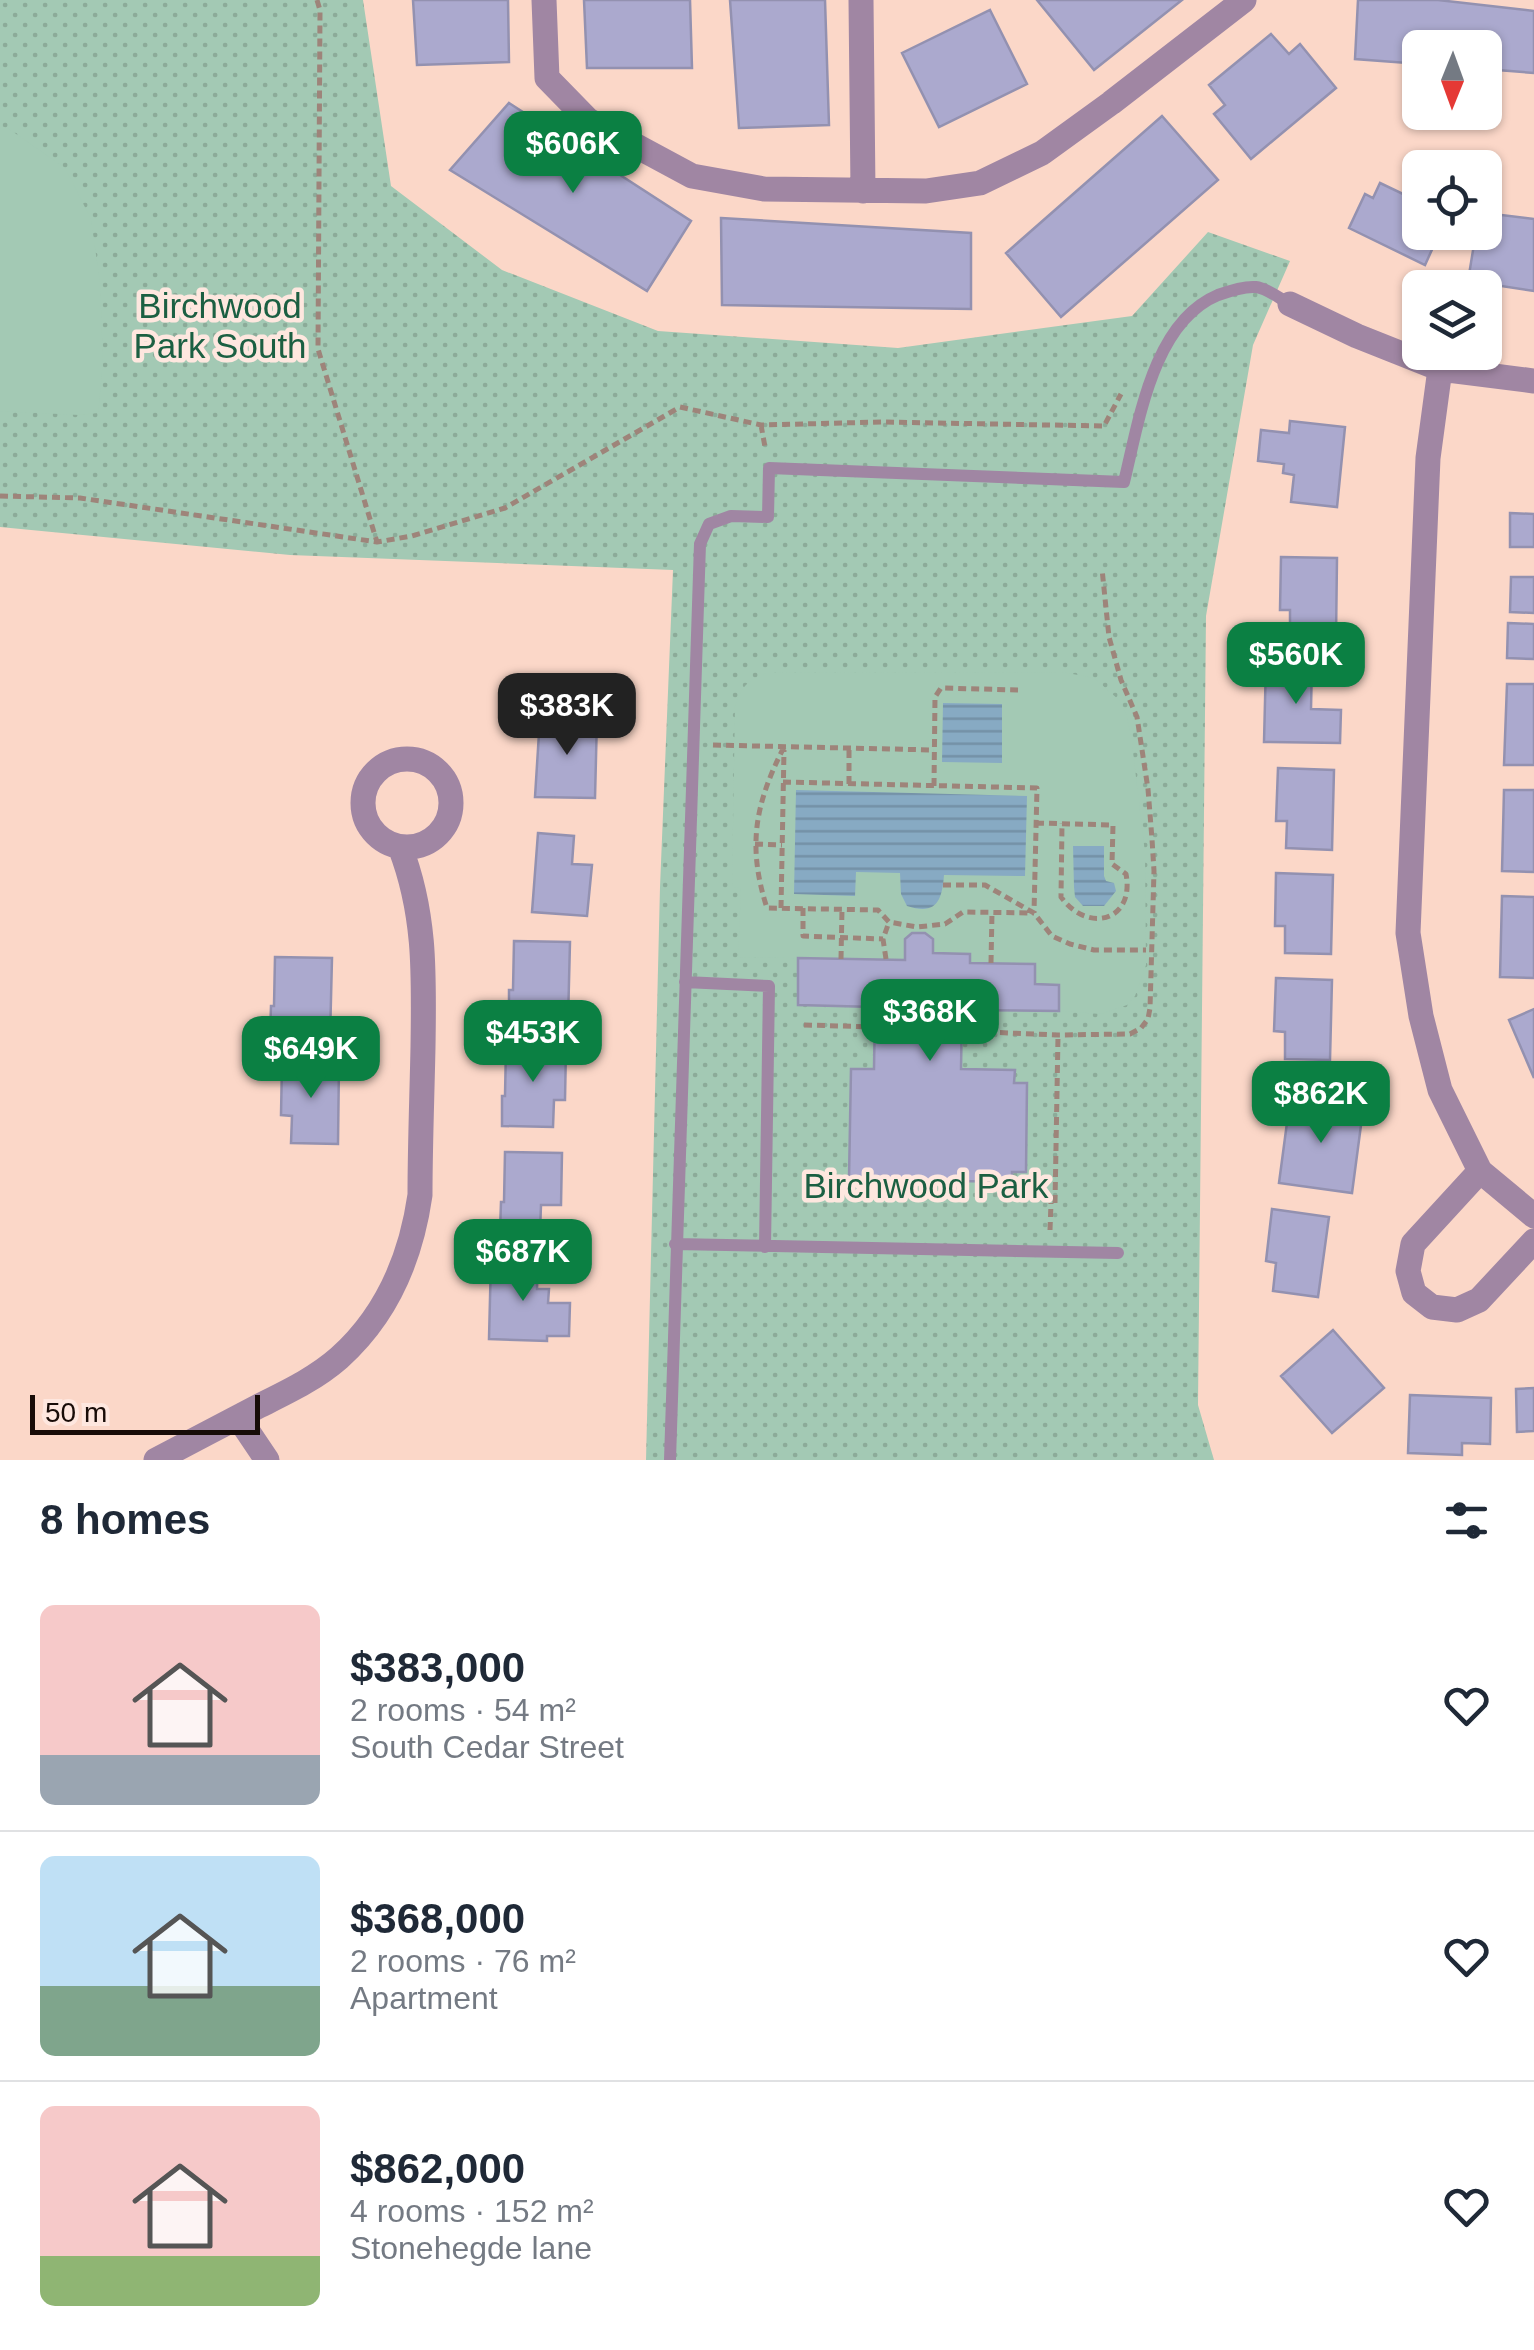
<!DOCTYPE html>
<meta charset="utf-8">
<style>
body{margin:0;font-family:Helvetica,sans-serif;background:#f6f6f7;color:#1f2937;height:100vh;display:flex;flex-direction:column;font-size:38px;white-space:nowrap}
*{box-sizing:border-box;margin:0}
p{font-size:32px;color:#747a83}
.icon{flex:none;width:55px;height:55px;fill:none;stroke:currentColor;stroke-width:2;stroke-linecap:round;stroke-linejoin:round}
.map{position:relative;height:1460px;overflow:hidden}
.drawer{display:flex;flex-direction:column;background:#fff;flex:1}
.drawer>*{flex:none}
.needle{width:65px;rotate:181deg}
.buttons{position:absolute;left:1402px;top:30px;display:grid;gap:20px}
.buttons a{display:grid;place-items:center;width:100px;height:100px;border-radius:15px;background:#fff;box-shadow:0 2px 8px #0004;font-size:50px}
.scale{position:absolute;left:30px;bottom:25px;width:230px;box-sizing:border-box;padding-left:10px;border:5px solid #180c08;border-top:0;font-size:28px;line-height:35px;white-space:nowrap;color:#180c08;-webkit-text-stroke:8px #fee7df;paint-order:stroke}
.price{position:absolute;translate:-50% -85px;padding:0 22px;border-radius:20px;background:#0b8043;color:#fff;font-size:32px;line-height:65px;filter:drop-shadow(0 2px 5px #0008)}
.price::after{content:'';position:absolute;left:50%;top:60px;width:30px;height:22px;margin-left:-15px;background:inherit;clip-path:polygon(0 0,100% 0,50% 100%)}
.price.active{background:#222;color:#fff}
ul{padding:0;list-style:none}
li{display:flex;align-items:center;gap:30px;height:250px;padding:0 40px}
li+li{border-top:2px solid #e0e1e3}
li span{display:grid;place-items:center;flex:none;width:280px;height:200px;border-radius:15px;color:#555}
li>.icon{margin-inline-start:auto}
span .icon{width:120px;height:120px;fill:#fffc;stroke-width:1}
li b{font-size:42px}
h2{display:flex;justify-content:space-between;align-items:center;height:120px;padding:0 40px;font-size:42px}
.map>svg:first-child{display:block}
.park{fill:url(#park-dots)}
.pitch{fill:#a3c9b4}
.water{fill:url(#water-rules)}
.building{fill:#aba9ce;stroke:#9391b0;stroke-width:2.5}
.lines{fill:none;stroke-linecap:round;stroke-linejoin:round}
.path{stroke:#9e847a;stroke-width:5;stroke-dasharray:8 5;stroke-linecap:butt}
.lane{stroke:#a086a3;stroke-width:12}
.street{stroke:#a086a3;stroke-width:25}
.labels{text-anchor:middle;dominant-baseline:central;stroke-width:9;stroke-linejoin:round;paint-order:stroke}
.park-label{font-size:35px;fill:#1b5f42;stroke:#fee7df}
</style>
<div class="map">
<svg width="1534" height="1460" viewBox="0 0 1534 1460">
<defs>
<pattern id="park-dots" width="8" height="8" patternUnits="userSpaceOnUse" patternTransform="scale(2.5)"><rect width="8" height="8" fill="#a3c9b4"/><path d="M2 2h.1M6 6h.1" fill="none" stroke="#8cab99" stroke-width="1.8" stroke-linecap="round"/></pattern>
<pattern id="water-rules" width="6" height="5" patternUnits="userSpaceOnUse" patternTransform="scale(2.5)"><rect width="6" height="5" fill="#87aac3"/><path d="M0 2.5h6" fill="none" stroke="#7491a6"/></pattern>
</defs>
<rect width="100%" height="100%" fill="#fbd7c8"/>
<path class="park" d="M0 0H363L391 186 502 270 658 331 898 348 1132 316 1208 232 1290 261 1253 345 1206 616 1198 1405 1214 1460H646L660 887 673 570 290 555 0 527Z"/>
<path class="pitch" d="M0 126 9 129 65 168 91 219 100 283 103 362 98 413 79 415 0 411Z
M1062 672 1094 678 1119 700 1126 714 1131 735 1145 853 1146 965 1135 996 1127 1005 1101 1014 1059 1011V985L1035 984V964L970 963 969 954 933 953V939L925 933H912L905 939V960L738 957 741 888 732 887 735 706C740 688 749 678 767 673Z"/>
<path class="water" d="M943 703 1002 704V763L942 762Z
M796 790 1027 796 1025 876 944 875C942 900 937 916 907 906L901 894 900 873 856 872 855 896 794 894Z
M1073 846H1104V876L1106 881 1114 883 1116 891 1104 906H1083L1075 897 1074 887Z"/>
<path class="building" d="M413 0H508L509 62 417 65Z
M584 0H690L692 68H587Z
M730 0H825L829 125 739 128Z
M1037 0H1182L1094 70Z
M1358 0H1438L1534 11V73L1485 69V48H1420V64L1355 59Z
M990 10 1027 84 939 127 902 53Z
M1271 34 1289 54 1300 44 1336 88 1251 159 1214 114 1225 105 1209 85Z
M509 103 691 221 647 291 450 170Z
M1162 116 1218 180 1061 317 1006 253Z
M1380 183 1420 202V232H1440L1425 265 1349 228 1365 194 1373 198Z
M1485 213 1534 219V291L1468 281 1476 232H1485Z
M721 218 971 233V309L722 305Z
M1290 421 1345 427 1337 507 1291 502 1294 475 1283 473 1284 464 1258 461 1261 430 1289 433Z
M1510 513 1534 514V547H1510Z
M1281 557 1337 558 1336 638 1290 637V610H1280Z
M1511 577H1534V613L1510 612Z
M1508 623 1534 624V659L1507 658Z
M1266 662 1312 663 1311 709 1341 710 1340 743 1264 742Z
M1507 684H1534V765H1504Z
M540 717 597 718 595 798 535 797Z
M1278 768 1334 770 1332 850 1286 848 1287 821H1276Z
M1504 790H1534V872L1502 871Z
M538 833 574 836 572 864 592 865 587 916 532 912Z
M1276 873 1333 875 1331 954 1285 953V926H1275Z
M1502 896 1534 897V978L1500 977Z
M912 933H925L933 939V953L970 954V963L1035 964V984L1059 985V1011L962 1010 961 1069 1015 1070 1014 1083H1027L1026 1172H1012V1182L849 1179 851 1069H874L875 1007 798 1005V958L905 960V939Z
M514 941 570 942 568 1022 509 1021V990H513Z
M275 957 332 958 330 1039 270 1037 271 1006H274Z
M1276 978 1332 980 1330 1060 1285 1059V1032L1274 1031Z
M1534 1009V1078L1509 1020Z
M506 1046 566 1048 565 1100H554L553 1127 502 1126V1096H505Z
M282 1062 339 1063 338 1144 291 1143 292 1116 281 1115Z
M1290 1100 1363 1110 1352 1193 1279 1183Z
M505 1152 562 1153 561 1205H541L540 1232H500L501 1202H504Z
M1272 1209 1329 1217 1318 1297 1273 1291 1276 1263 1266 1261Z
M491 1259 538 1260 537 1289H549L548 1303H570L569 1336H547V1341L489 1339Z
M1333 1330 1384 1388 1332 1433 1281 1376Z
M1534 1388V1431L1517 1432 1516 1389Z
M1410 1395 1491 1398 1490 1444 1462 1443V1455L1408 1453Z"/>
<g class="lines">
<path class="path" d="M317 0 320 10 318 349 377 542
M761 425 765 447
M0 496 80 498 377 542 412 536 505 508 680 407 761 425 882 422 1104 426 1121 394
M713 745 934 750
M784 747C755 804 747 846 767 908L878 910 889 922 917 927 945 924 963 912 1034 913
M783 782 1037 788 1034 913
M849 784V748
M934 786 935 697 941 688 1018 690
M1036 823 1113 825 1112 864 1126 874C1135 921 1088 934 1061 897L1062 823
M755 844 782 845
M943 885H985L1034 913 1052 936 1070 944 1094 950H1146
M781 908 784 750
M803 908V936L883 939
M841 959 842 909
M886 959 883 939 889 922
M991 963 992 912
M804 1025 875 1027
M961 1031 1058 1035 1130 1034 1141 1028 1148 1019 1150 1008 1154 871 1152 839 1148 789 1137 717 1121 680 1109 637 1102 569
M1055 1203 1058 1036
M1050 1230 1051 1203"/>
<path class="lane" d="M685 982 769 986 765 1247
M675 1244 1118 1253
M670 1460 700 544 709 524 731 516 768 517 769 468 1124 482C1139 421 1153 322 1218 295 1229 291 1244 286 1256 287 1267 288 1280 299 1290 304"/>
<path class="street" d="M544 0 547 78 588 120 692 176 764 189 926 191 980 183 1042 153 1111 103 1244 0
M861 0 863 191
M1290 304 1357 336 1440 369 1534 381
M1440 369 1428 458 1408 933 1421 1016 1440 1090 1480 1171 1534 1216
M363 803a44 44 0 1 1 88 0a44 44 0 1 1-88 0Z
M1480 1171 1413 1244 1408 1271 1414 1293 1432 1307 1457 1310 1479 1300 1534 1241
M238 1417 267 1460
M156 1460C190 1442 225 1424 259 1406 287 1392 315 1379 339 1358 387 1315 411 1258 420 1195 420 1146 422 1096 423 1047 424 976 426 914 400 847"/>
</g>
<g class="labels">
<g class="park-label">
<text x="220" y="305">Birchwood<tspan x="220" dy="40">Park South</tspan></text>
<text x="926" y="1185">Birchwood Park</text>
</g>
</g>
</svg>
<div class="buttons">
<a><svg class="needle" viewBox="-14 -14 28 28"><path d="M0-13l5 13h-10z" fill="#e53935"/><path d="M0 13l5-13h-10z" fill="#747a83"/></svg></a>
<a><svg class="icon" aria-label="locate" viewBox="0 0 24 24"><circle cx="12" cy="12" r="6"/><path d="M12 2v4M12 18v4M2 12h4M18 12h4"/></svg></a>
<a><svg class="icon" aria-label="layers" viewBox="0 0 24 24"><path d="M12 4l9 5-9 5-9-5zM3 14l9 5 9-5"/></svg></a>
</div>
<div class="scale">50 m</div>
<b class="price" style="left:573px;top:196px">$606K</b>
<b class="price" style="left:1296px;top:707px">$560K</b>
<b class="price active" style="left:567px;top:758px">$383K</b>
<b class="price" style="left:930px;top:1064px">$368K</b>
<b class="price" style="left:533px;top:1085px">$453K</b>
<b class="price" style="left:311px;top:1101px">$649K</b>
<b class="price" style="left:1321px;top:1146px">$862K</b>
<b class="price" style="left:523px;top:1304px">$687K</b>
</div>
<section class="drawer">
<h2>8 homes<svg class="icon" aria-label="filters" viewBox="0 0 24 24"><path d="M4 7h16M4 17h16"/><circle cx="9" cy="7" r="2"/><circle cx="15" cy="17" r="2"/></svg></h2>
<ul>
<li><span style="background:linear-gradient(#f6c9c9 75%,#9aa5b1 0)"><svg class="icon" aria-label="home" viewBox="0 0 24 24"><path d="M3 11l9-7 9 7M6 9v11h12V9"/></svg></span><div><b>$383,000</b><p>2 rooms · 54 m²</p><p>South Cedar Street</p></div><svg class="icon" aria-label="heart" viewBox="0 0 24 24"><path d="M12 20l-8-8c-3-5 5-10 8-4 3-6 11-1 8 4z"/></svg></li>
<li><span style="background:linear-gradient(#bfe0f5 65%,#7fa58c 0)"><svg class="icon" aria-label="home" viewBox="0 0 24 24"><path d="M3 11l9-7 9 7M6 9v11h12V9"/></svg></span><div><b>$368,000</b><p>2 rooms · 76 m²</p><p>Apartment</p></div><svg class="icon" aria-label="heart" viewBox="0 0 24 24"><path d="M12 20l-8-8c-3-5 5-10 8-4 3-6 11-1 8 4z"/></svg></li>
<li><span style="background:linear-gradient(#f6c9c9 75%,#8fb573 0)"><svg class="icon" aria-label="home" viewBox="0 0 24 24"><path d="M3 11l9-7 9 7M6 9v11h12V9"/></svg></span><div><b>$862,000</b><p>4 rooms · 152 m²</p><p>Stonehegde lane</p></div><svg class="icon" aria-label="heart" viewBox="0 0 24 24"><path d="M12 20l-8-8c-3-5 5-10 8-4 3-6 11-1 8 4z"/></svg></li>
</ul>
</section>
